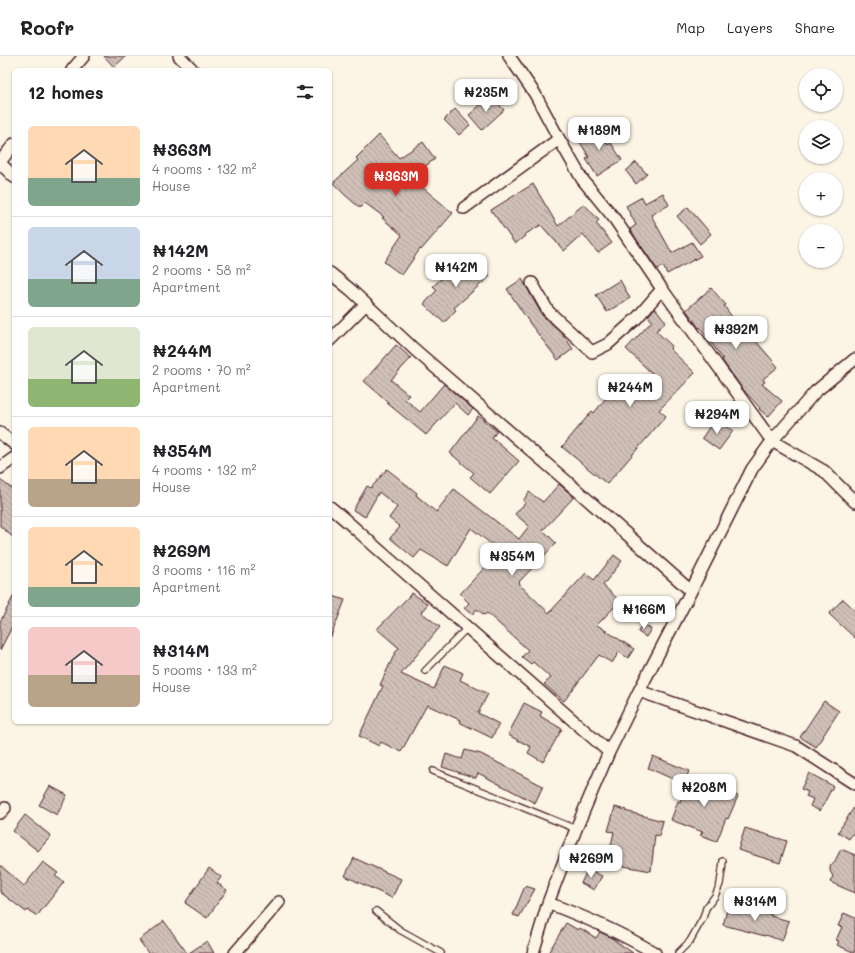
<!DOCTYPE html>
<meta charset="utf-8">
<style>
body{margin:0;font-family:Mali,sans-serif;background:#f6f6f6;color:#202124;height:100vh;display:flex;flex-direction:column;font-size:15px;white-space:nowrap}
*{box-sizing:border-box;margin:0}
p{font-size:13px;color:#757577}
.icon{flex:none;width:22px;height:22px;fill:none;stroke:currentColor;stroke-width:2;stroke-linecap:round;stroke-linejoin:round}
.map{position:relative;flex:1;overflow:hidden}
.drawer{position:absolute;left:12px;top:12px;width:320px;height:656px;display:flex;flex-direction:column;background:#fff;border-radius:6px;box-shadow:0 1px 3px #0004}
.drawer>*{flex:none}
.fabs{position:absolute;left:799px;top:12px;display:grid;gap:8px}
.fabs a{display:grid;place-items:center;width:44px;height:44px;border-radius:50%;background:#fff;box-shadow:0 1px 3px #0004;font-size:20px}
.price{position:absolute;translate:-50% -34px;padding:0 9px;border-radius:8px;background:#fff;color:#222;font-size:13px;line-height:26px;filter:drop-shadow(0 1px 2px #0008)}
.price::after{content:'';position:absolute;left:50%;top:24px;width:12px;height:9px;margin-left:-6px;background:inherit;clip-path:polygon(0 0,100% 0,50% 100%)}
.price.current{background:#d93025;color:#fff}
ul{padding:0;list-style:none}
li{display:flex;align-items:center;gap:12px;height:100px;padding:0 16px}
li+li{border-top:1px solid #e0e0e0}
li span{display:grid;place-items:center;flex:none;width:112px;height:80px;border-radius:6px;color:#555}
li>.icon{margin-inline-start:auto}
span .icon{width:48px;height:48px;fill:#fffc;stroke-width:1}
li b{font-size:17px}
h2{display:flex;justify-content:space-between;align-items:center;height:48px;padding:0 16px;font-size:17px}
header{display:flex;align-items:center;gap:24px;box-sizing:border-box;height:56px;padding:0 20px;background:#fff;border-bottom:1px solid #e0e0e0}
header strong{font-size:19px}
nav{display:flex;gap:22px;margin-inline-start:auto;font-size:14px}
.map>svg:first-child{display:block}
.building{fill:url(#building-back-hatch);stroke:#4a1f2b}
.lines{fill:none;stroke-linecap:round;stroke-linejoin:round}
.service-casing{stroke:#4a1f2b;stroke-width:8}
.minor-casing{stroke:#4a1f2b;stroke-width:14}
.service{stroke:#fcf5e5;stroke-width:5.5}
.minor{stroke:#fcf5e5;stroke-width:11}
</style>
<header>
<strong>Roofr</strong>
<nav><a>Map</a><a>Layers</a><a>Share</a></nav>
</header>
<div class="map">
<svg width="855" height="897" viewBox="0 0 855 897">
<defs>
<pattern id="building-back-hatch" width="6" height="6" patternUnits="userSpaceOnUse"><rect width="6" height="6" fill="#cfc0b7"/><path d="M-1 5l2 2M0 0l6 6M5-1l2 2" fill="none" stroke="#b3a59e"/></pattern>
</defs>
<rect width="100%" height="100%" fill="#fcf5e5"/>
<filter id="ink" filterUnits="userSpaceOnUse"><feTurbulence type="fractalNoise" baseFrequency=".025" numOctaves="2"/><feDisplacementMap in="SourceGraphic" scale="8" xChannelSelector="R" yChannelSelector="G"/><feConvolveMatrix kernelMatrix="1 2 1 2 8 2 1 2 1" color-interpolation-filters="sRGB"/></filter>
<g filter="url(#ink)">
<path class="building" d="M104 0H126L114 11Z
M491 40 504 54 482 74 469 59Z
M455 53 470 69 459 79 444 64Z
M596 69 608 89 611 87 622 104 597 120 586 103 589 101 577 81Z
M379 79 399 102 423 86 435 103 410 121 453 157 421 194 420 193 402 219 384 206 402 179 382 162 384 161 365 147 360 152 345 139 333 127 358 104 356 102Z
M636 106 647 118 636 128 626 115Z
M533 128 558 170 584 148 599 164 596 167 612 187 598 197 583 178 564 195 541 169 524 179 525 180 515 188 491 154Z
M663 137 669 149 651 159 672 197 692 186 701 200 667 218 663 210 657 213 633 178 630 173 636 169 626 150 642 141 645 147Z
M688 151 711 178 700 188 677 160Z
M472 200 490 220 454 252 456 254 444 267 424 248 437 234 433 230 449 216 447 214 455 207 459 212Z
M522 223 542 259 561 276 573 293 558 304 531 269 507 233Z
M620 224 630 242 607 256 596 239Z
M711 232 726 249 724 250 747 281 750 278 778 311 763 323 765 326 762 328 782 345 768 361 759 353 760 352 742 332 722 304 723 303 700 271 699 272 686 254Z
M655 252 666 266 656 275 672 290 670 293 695 317 659 354 666 360 607 428 562 391 592 355 594 357 621 323 644 341 660 325 626 293 652 265 648 260Z
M396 289 411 302 391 324 409 339 405 343 420 356 444 328 473 353 468 359 455 347 426 379 387 347 388 346 364 325Z
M478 360 497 375 492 382 519 405 490 438 470 421 474 417 450 397Z
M712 367 720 372 723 368 733 375 719 394 702 382Z
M387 413 417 437 416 439 436 456 454 433 519 483 529 470 515 458 526 446 523 445 529 436 543 446 559 428 574 441 543 474 556 487 518 527 549 557 586 517 594 524 614 499 622 505 603 529 620 545 597 569 634 593 628 602 619 596 612 607 599 599 564 645 544 628 551 622 533 606 531 608 522 601 528 594 487 557 484 559 477 553 472 559 464 552 469 547 460 538 500 495 471 472 448 510 421 494 414 502 390 482 400 471 389 462 397 451 379 436 365 461 353 454 367 430 371 432Z
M0 424 14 434V482L0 470Z
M412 537 428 548 421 556 440 571 401 618 434 633 445 609 463 617 460 624 488 638 478 657 499 668 492 682 459 666 460 664 427 649 401 696 381 686 379 690 359 680 383 630 380 629 395 597 399 592 377 573Z
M14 539V567L0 594V566Z
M330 539 345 544 331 580H330Z
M843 543 855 554V582L829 558Z
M642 568 651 573 646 581 638 576Z
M824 645 839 655 816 691 800 681Z
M524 647 542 656 540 660 562 673 543 706 528 697 531 691 508 679Z
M465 694 481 698 543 730 535 747 478 717 476 722 442 711 446 698 462 703Z
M653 700 689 715 684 728 648 712Z
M809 717 833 730 820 755 810 750 813 743 806 740 808 736 801 733Z
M689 721 738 740 728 763 726 762 717 785 700 779 703 776 671 764 678 745 680 746Z
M50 730 67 739 57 759 39 749Z
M855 750V774L849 783 838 776Z
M615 751 626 754 625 755 663 765 659 780 655 779 651 815 607 807 614 776 608 775Z
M25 759 51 780 38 795 13 775Z
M745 772 787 785 780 807 738 794Z
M841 793 855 799V837L830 826 833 820 830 815V810L834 807Z
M354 802 401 823 392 842 345 820Z
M43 806 58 817 55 820 64 826 37 860 28 854 26 856 0 836V809L24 830Z
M209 812 221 821 217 827 227 834 207 862 185 847Z
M588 813 602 820 594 834 581 827Z
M525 830 535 833 519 861 513 859Z
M729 847 771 858V860L789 865 782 885 766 879 765 880 723 869Z
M844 857 855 862V897L837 889 839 885 836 884 842 871 838 870Z
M164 865 187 897H148L139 884Z
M566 867 578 874 580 872 596 882 600 876 610 881 633 897H548Z
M207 885 214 897H189Z"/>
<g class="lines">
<defs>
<path id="service" d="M425 615 468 571
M433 715 576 773
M376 855 400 874 441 897
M678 897 690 885 703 862 706 852 715 840 720 828 722 814 723 805"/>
<path id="minor" d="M179 0 193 14
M509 0 535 38 559 83 582 123 614 162 662 233 772 385 824 415 855 446
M72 14 84 0
M0 106 14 88
M0 107 14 121
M464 152 559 83
M330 217 351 234 414 293 579 436 691 535
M532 227 548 255 592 296 608 288 637 262 662 233
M330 284 366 248
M0 377 14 388
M0 412 14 402
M330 451C350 467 368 485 387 501 462 566 536 631 609 696
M639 635 796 690 855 728
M0 757 5 752
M548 847C585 861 621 877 655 897
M235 897 279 846
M533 897 548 847 576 773 609 696 639 635 691 535 752 413 772 385 815 336 855 303"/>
</defs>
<use href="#service" class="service-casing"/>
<use href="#minor" class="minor-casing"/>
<use href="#service" class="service"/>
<use href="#minor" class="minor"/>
</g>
</g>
</svg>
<div class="fabs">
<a><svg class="icon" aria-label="locate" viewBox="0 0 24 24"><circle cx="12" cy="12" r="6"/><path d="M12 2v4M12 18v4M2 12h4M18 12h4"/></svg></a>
<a><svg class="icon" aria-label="layers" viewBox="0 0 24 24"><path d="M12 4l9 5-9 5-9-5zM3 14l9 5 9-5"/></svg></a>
<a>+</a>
<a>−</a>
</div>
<b class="price" style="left:486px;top:57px">₦235M</b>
<b class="price" style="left:599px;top:95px">₦189M</b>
<b class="price current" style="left:396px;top:141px">₦363M</b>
<b class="price" style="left:456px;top:232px">₦142M</b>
<b class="price" style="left:736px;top:294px">₦392M</b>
<b class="price" style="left:630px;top:352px">₦244M</b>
<b class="price" style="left:717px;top:379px">₦294M</b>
<b class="price" style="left:512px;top:521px">₦354M</b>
<b class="price" style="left:644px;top:574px">₦166M</b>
<b class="price" style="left:704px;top:752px">₦208M</b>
<b class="price" style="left:591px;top:823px">₦269M</b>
<b class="price" style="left:755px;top:866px">₦314M</b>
<section class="drawer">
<h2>12 homes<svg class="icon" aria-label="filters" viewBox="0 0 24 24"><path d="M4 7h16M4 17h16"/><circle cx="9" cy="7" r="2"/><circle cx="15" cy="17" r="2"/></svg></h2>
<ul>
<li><span style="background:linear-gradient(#ffd9b3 65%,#7fa58c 0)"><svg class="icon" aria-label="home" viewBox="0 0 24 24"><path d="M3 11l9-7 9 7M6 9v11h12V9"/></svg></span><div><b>₦363M</b><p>4 rooms · 132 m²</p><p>House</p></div></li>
<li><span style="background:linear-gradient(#c9d6e8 65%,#7fa58c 0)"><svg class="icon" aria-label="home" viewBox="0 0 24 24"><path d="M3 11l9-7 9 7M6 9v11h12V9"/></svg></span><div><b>₦142M</b><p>2 rooms · 58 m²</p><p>Apartment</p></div></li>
<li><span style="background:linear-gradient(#dfe7d0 65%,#8fb573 0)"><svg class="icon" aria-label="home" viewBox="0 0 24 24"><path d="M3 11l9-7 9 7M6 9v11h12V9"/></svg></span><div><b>₦244M</b><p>2 rooms · 70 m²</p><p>Apartment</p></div></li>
<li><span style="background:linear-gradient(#ffd9b3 65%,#b9a48a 0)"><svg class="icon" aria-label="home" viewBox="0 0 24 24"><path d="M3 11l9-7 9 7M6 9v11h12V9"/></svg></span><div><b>₦354M</b><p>4 rooms · 132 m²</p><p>House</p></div></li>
<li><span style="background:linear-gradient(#ffd9b3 75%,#7fa58c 0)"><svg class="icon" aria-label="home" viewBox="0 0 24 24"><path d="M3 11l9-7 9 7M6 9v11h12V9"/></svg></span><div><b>₦269M</b><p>3 rooms · 116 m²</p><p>Apartment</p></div></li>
<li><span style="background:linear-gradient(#f6c9c9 60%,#b9a48a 0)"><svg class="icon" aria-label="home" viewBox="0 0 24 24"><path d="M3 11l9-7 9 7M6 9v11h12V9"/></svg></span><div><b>₦314M</b><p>5 rooms · 133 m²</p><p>House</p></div></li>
</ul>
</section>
</div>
